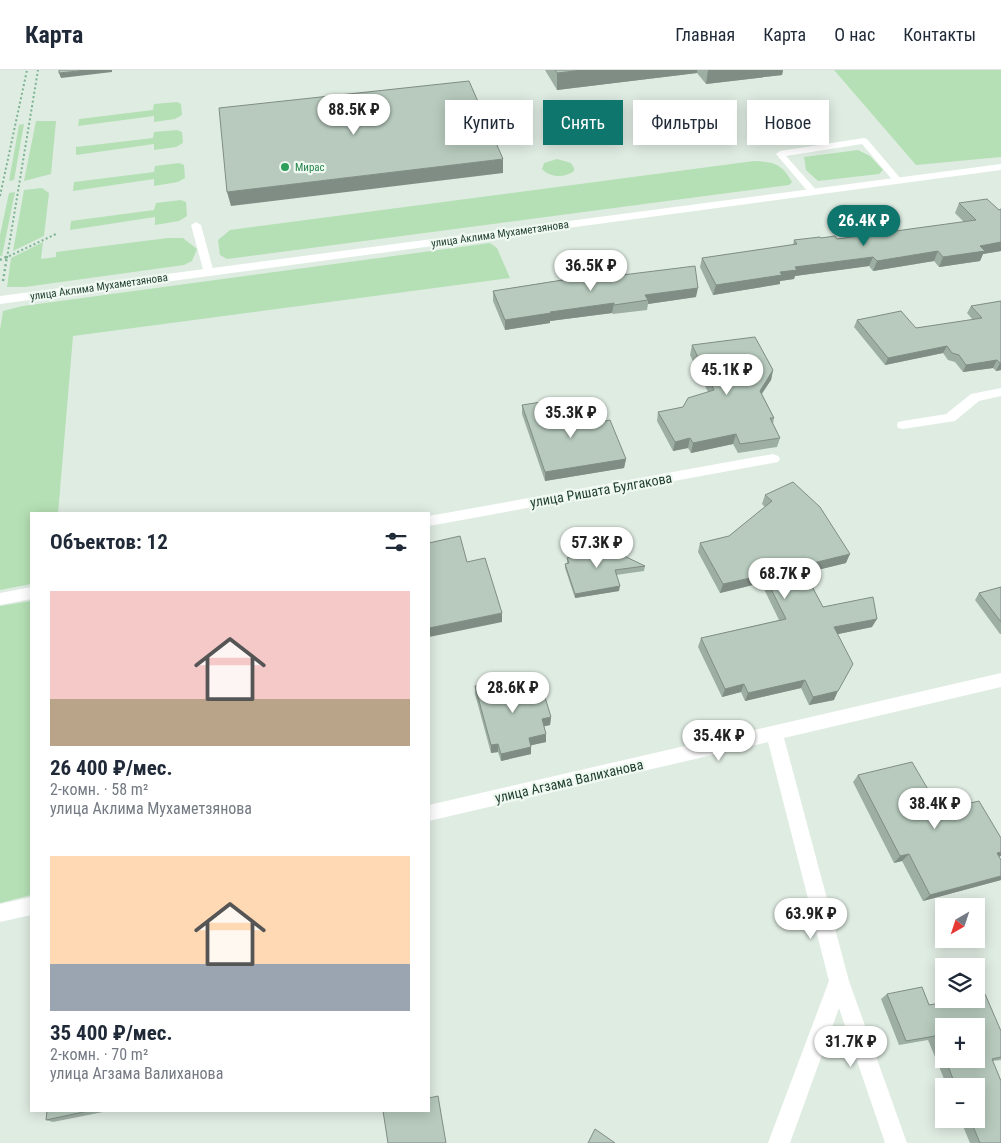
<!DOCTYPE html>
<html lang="ru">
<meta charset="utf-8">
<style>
body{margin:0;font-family:"Roboto Condensed",sans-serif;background:#f2f2f3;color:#1f2937;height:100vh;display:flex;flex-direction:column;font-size:19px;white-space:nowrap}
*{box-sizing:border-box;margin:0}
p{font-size:16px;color:#747a83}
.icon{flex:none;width:28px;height:28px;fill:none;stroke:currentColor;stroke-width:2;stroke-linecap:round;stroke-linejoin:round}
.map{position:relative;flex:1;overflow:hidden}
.panel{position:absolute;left:30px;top:442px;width:400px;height:600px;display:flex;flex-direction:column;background:#fff;border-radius:0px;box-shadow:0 2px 12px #0003}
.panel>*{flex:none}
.top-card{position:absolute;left:445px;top:30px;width:475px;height:45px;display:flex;gap:10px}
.needle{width:32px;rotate:219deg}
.tools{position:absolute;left:935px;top:828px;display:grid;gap:10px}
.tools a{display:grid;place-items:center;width:50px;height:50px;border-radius:0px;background:#fff;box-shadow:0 2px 12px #0003;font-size:25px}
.price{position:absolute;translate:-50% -42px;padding:0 11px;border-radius:18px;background:#fff;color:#222;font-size:16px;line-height:32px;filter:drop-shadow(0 1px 2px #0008)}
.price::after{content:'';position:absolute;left:50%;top:30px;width:15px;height:11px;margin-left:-8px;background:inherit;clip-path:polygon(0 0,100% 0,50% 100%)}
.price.active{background:#0f766e;color:#fff}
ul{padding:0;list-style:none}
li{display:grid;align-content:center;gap:10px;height:265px;padding:0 20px}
li span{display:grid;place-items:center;height:155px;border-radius:0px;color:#555}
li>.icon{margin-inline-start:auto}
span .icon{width:90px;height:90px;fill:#fffc;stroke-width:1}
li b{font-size:21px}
h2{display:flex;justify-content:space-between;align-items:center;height:60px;padding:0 20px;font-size:21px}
.pill{padding:0 18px;border-radius:0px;background:#fff;box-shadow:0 2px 12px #0003;font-size:18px;line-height:45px}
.pill.active{background:#0f766e;color:#fff}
header{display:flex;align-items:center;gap:30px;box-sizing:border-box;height:70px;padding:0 25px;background:#fff;border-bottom:1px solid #e0e1e3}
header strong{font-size:24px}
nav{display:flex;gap:28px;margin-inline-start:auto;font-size:18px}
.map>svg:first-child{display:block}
.green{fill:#b5e0b5}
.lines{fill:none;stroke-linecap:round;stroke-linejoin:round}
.path-far1{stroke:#7bb392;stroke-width:2;stroke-dasharray:2 2.5;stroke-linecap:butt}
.path{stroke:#7bb392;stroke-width:2.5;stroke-dasharray:2 3;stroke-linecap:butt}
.service{fill:#fff;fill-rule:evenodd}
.minor{fill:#fff;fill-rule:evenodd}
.wall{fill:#9daea3;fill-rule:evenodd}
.shaded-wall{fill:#808d84}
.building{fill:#b7cabd;stroke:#808d84}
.leisure-dot{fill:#2e9e5b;stroke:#eff8f1;stroke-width:2}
.labels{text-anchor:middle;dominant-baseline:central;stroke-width:4.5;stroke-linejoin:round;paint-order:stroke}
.far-leisure-label{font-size:11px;fill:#27864d;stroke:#eff8f1;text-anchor:start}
.far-street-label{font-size:11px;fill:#1e3e2c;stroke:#eff8f1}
.street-label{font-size:14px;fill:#1e3e2c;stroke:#eff8f1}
</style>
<header>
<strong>Карта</strong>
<nav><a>Главная</a><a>Карта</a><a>О нас</a><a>Контакты</a></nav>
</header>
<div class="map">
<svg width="1001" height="1073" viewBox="0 0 1001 1073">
<rect width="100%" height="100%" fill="#dfece2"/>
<path class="green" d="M834 0H1001V87L916 95Z
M177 32 181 34 182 45 175 49 154 52V46L78 56 79 49 153 40 154 34Z
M36 51H56L51 104 24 111Z
M24 54 14 110 9 111 19 55Z
M177 60 182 62 183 73 176 77 154 80V74L76 85V77L153 68 154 62Z
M858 80 870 86 883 100 879 104 818 111 806 100 804 87Z
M557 89 571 93 574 98V101C565 108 550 108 542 99L544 93Z
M754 91C775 92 782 94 792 112L789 115 227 189 220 185 218 170 230 160Z
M179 93 184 95 185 108 178 112 154 116V109L73 121 74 112 154 102 155 96Z
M42 118 49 123 44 166 13 181 24 120Z
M15 122 2 186H0V165L9 123Z
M181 130 186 132 187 146 179 151 155 155V147L70 160 71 151 154 140 156 133Z
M168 168H183L197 179 192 191 184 195 25 217H7L11 188 43 172 41 189 56 187V182Z
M490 173 497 178 510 208 73 266 58 444H31V514L0 520V260L3 241 23 236Z
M31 531V825L0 833V536Z"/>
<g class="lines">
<path class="path-far1" d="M0 126 27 0
M5 188 56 164
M7 188 38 0"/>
<path class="path" d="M0 190 8 186
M3 211 7 186"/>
<path class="service" d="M864 68 867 69 901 109V113H895L862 74 786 86 818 122 813 125 810 124 776 84 780 81Z
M196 152 201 155 214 203 213 205H205L204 203 191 155Z"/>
<path class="minor" d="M1001 94V100L0 234V226Z
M1001 318V326L979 331 955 351 903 359 898 358 897 355 898 352 903 351 946 344 971 324Z
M773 384 778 386 780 389 778 392 429 456V446Z
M31 517V529L0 535V523Z
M1001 603V617L784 668 849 911 907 1073H885L839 938 790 1073H768L829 911 768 672 429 751V735Z
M31 827V845L0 852V834Z"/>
</g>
<path class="wall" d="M545 0H783L782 5 706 14 697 3 557 20Z
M959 133 999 140 1001 139V181L983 184 980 191 939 197 934 191 873 201 869 196 795 206 794 209 780 211V214L713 225 700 197 702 188 793 175 794 170 821 168 837 169 964 152 955 143Z
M562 207 590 209 696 227 648 234 647 240 613 244 612 243 550 251V253L505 260 493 231V221L561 210Z
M1001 231V300L996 301 993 298 963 302 955 292 948 290 943 283 885 295 854 257 857 250 916 258 973 250 967 243 971 236Z
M692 275 773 300 771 310 762 324 774 348 773 354 780 368 777 377 738 383 733 374 691 383 688 378 673 381 657 351 658 342 683 337 708 322 690 285Z
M522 335 562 351 601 352 626 389 624 398 545 411 522 344Z
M765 425 846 493 805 503 823 537 872 557 838 564 834 630 809 635 801 618 745 631 741 622 722 627 698 577 701 568 779 550 761 513 720 523 698 482 700 473 729 466 765 437 762 434Z
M567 488 645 496 644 501 616 505 619 521 575 528 565 498V494H567Z
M1001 517V564H1000L975 530 979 523Z
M475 616 509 618 551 647 550 655 544 656 546 672 531 675V684L501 691 498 682 491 683 475 624Z
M858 705 940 740 999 787 1001 790V810L923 831 902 791 894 793 853 712Z
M887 924 929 935 1001 961V990L992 991 1001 1073H970L960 1049H976V1016H947L928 970 899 975 881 929ZM944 956 976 989H944Z
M47 1041H108L53 1052 46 1050Z"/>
<path class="shaded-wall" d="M88 0H112V2L61 8 59 3Z
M583 0H697V3L557 20V3Z
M708 0H783L782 5 706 14Z
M503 89V103L231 136 227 122Z
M1001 172V181L983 184 980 191 939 197 943 187 980 176Z
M938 181 934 191 873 201 877 191Z
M873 187 869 196 795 206 794 209 780 211V214L713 225 716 215 780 202 795 197Z
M698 218 696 227 648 234V230L645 225Z
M614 233 612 243 550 251V253L505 260V250L550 242Z
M947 276 943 283 885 295 888 288Z
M997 290 993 298 963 302 966 295Z
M1000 293H1001V300L996 301Z
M773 300 771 310 757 330 760 321Z
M736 364 733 374 691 383 693 373Z
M690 368 688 378 673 381 675 372Z
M626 389 624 398 545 411V402Z
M850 484 846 493 797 505 801 496Z
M764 505 761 513 720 523 723 514Z
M620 516 619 521 575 528V524Z
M502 543V552L429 567V558Z
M877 549 872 557 829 566 834 557Z
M805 610 801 618 745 631 748 623Z
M744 614 741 622 722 627 725 619Z
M838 621 834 630 809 635 813 627Z
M551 647 550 655 541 657 542 649Z
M546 664V672L528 676 529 668Z
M498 674V682L491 683V675Z
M531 677V684L501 691V684Z
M1001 782V786L990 790 997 783Z
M909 784 902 791 894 793 900 786Z
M1001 806V810L923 831 930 825Z"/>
<path class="building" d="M59 0H88L59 3Z
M555 0H583L557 3Z
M469 11 503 89 227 122 219 38Z
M987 129 999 140 1001 139V172L980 176 985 181 943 187 938 181 877 191 873 187 795 197 797 200 780 202 782 205 716 215 702 188 797 174 794 170 820 167 821 168 835 166 837 169 976 150 959 133Z
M695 196 698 218 645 225 648 230 614 235V233L550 242 551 243 505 250 493 221 563 210 562 207 587 203 590 209Z
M1001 231V293H1000L997 290 966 295 959 285 952 283 947 276 888 288 857 250 901 241 916 258 982 248 971 236Z
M755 267 773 300 760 321 774 348H770L780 368 740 374 736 364 693 373 690 368 675 372 658 342 683 337 688 328 714 320 692 275Z
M554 330 562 351 598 346 601 352 610 350 626 389 545 402 522 335Z
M793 412 820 437 850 484 801 496 823 537 873 527 877 549 834 557 853 594 838 621 813 627 805 610 748 623 744 614 725 619 701 568 786 549 764 505 723 514 700 473 729 466 772 431 765 425Z
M460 466 467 492 485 488 502 543 429 558V473Z
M597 473 645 496 615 500 620 516 575 524 565 494 569 493 567 488 579 486Z
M1001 517V552L979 523Z
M506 609 509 618 540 611 551 647 542 649 546 664 529 668 531 677 501 684 498 674 491 675 475 616Z
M912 692 940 740 979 731 1001 768V782L997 783 1001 790V806L930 825 909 784 900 786 858 705Z
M922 917 929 935 962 929H976V926L985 924 1001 961V987L992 989 1001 1011V1073H980L970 1049H976V1016H956L945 989H976V956H944V986L935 966 906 971 887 924Z
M438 1026 446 1073H388L383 1041H429V1028Z
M47 1041H88L46 1050Z
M595 1059 615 1073H588Z"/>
<circle class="leisure-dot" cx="285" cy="97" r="5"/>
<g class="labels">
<g class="far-leisure-label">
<text x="295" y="97">Мирас</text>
</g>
<g class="far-street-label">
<text transform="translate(500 164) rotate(-8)">улица Аклима Мухаметзянова</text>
<text transform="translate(99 217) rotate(-8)">улица Аклима Мухаметзянова</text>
</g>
<g class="street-label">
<text transform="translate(601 420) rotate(-10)">улица Ришата Булгакова</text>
<text transform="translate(569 711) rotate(-13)">улица Агзама Валиханова</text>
</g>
</g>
</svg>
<div class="tools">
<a><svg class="needle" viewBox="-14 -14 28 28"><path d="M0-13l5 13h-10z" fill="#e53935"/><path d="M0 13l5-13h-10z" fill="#747a83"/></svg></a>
<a><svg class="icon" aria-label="layers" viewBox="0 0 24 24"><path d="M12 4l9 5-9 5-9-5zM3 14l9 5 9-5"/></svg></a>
<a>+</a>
<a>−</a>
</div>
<b class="price" style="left:354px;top:66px">88.5K ₽</b>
<b class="price active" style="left:864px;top:177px">26.4K ₽</b>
<b class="price" style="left:591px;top:222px">36.5K ₽</b>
<b class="price" style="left:727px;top:326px">45.1K ₽</b>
<b class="price" style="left:571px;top:369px">35.3K ₽</b>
<b class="price" style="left:597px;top:499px">57.3K ₽</b>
<b class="price" style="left:785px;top:530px">68.7K ₽</b>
<b class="price" style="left:513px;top:644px">28.6K ₽</b>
<b class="price" style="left:719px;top:692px">35.4K ₽</b>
<b class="price" style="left:935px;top:760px">38.4K ₽</b>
<b class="price" style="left:811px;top:870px">63.9K ₽</b>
<b class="price" style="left:851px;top:998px">31.7K ₽</b>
<div class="top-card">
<a class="pill">Купить</a>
<a class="pill active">Снять</a>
<a class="pill">Фильтры</a>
<a class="pill">Новое</a>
</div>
<section class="panel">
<h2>Объектов: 12<svg class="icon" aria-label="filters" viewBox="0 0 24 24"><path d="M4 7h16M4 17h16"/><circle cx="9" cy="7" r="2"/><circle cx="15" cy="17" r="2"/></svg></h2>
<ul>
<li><span style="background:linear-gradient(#f6c9c9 70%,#b9a48a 0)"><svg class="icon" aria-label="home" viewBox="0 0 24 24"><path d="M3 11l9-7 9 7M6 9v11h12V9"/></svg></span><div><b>26 400 ₽/мес.</b><p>2-комн. · 58 m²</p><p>улица Аклима Мухаметзянова</p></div></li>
<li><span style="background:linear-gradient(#ffd9b3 70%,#9aa5b1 0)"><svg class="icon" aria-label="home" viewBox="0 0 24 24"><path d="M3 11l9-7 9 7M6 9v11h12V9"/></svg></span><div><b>35 400 ₽/мес.</b><p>2-комн. · 70 m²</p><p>улица Агзама Валиханова</p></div></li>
</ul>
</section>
</div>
